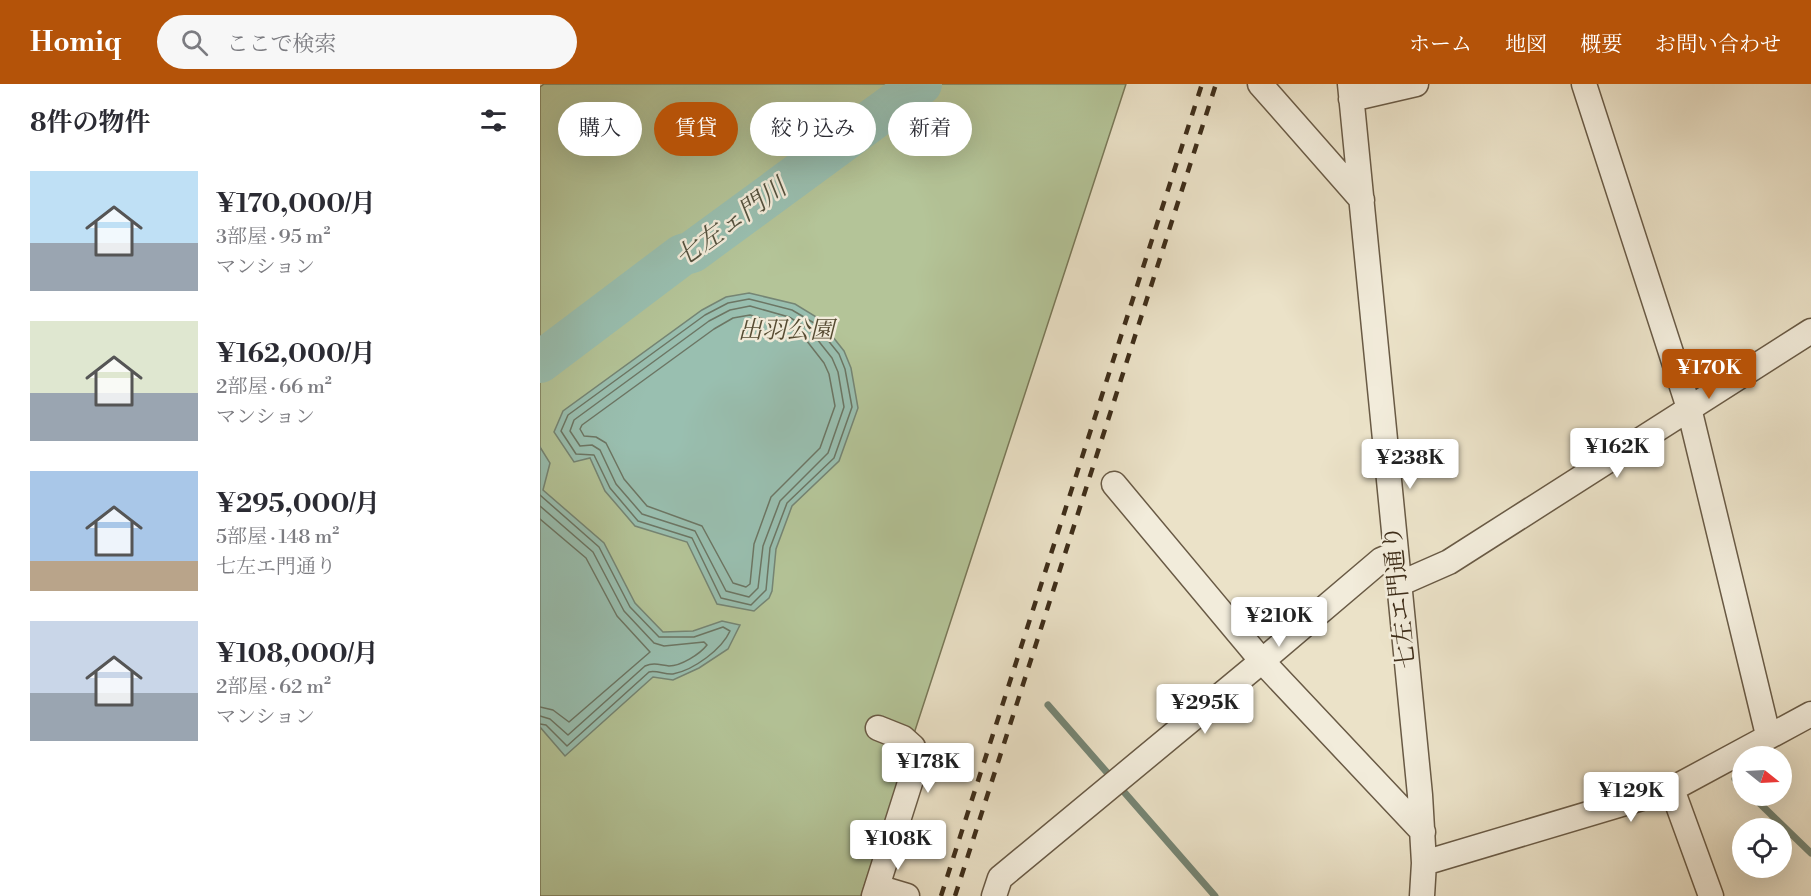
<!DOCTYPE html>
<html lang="ja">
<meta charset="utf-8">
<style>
body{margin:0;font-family:"Libre Bodoni","Noto Serif JP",serif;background:#f7f7f7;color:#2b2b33;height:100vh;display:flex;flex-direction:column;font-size:22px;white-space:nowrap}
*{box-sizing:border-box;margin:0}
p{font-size:20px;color:#7c7c81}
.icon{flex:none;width:33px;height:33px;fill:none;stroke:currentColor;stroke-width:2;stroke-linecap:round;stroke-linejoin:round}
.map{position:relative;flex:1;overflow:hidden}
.panel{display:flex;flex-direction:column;background:#fff;width:540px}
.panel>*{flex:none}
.banner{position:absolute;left:18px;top:18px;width:570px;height:54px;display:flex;gap:12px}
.needle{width:39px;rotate:108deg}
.controls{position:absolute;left:1192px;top:662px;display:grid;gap:12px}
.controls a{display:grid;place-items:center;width:60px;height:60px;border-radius:50%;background:#fff;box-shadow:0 6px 24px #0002;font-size:30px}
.price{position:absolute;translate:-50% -51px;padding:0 14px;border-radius:6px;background:#fff;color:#222;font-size:20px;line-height:39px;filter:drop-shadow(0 2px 3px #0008)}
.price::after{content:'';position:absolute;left:50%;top:36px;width:18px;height:14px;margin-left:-9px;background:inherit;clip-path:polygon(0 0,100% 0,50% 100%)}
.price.current{background:#b45309;color:#fff}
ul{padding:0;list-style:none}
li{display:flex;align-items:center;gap:18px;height:150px;padding:0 30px}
li span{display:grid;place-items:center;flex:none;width:168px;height:120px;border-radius:0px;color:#555}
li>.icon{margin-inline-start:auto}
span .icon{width:72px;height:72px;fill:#fffc;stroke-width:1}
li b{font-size:26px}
h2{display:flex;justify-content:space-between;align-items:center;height:72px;padding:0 30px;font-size:26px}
.pill{padding:0 21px;border-radius:27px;background:#fff;box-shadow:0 6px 24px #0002;font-size:21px;line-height:54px}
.pill.current{background:#b45309;color:#fff}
header{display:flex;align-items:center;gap:36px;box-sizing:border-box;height:84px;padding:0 30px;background:#b45309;color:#fff}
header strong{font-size:28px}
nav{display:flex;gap:33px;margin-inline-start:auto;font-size:21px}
.search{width:420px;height:54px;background:#f7f7f7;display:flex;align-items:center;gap:15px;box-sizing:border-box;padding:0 21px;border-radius:33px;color:#7c7c81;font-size:22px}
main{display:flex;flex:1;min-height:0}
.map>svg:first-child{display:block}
.green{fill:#b4c498;stroke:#797858;stroke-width:1.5}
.water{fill:#99bfb0;stroke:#758574;stroke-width:1.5}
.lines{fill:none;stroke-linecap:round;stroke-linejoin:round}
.shore{stroke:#6c7664;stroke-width:1.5}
.stream{stroke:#758574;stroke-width:7}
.river{stroke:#99bfb0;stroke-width:42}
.minor-casing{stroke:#695a45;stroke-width:27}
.minor{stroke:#f2ecdb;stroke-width:24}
.rail{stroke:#3e2d19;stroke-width:4.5;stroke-dasharray:10 10;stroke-linecap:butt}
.labels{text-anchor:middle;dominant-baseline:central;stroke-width:5;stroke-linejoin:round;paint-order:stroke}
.park-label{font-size:24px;font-style:italic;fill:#564b32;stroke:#f2ecdb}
.street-label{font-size:24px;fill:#3e2d19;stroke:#f2ecdb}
.water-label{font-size:26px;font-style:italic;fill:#55523f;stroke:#f2ecdb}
</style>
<header>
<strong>Homiq</strong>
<div class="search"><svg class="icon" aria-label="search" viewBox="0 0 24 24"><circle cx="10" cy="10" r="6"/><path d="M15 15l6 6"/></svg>ここで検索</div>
<nav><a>ホーム</a><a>地図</a><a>概要</a><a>お問い合わせ</a></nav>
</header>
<main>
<section class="panel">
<h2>8件の物件<svg class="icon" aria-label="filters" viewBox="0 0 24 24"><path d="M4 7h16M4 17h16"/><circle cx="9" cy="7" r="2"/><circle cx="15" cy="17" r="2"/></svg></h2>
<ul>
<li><span style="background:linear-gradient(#bfe0f5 60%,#9aa5b1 0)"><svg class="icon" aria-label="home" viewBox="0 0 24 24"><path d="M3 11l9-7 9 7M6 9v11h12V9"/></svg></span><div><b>¥170,000/月</b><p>3部屋 · 95 m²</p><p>マンション</p></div></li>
<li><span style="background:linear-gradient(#dfe7d0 60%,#9aa5b1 0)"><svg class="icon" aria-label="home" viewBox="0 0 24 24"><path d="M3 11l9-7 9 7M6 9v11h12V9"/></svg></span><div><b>¥162,000/月</b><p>2部屋 · 66 m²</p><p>マンション</p></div></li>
<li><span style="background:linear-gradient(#a9c7e8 75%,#b9a48a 0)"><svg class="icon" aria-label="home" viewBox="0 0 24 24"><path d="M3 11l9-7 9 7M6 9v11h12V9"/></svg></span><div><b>¥295,000/月</b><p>5部屋 · 148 m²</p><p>七左エ門通り</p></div></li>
<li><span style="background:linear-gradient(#c9d6e8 60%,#9aa5b1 0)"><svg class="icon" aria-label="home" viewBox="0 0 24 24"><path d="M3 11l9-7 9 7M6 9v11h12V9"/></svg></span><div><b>¥108,000/月</b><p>2部屋 · 62 m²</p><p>マンション</p></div></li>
</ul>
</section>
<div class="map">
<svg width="1271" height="812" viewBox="0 0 1271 812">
<rect width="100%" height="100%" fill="#ebe2c8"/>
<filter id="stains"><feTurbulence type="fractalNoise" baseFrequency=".00333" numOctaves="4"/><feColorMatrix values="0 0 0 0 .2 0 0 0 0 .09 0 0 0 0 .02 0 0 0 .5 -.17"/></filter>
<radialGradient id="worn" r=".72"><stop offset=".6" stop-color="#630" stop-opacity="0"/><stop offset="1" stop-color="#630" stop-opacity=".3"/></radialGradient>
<path class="green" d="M4 0H586L321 812H0V3Z"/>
<path class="water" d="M209 209 255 220 278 234 304 267 311 284 318 324 299 377 252 422 236 465 232 507 229 514 214 527 177 520 147 458 95 442 65 407 50 374 34 378 14 348 23 327 162 226 186 213Z
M0 363 10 379 3 406 64 459 95 519 123 548 153 547 182 537 200 541 188 565 159 584 133 596 113 593 25 672 0 643Z"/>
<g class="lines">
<path class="shore" d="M209 215 252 226 274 239 299 270 305 285 312 323 294 374 247 419 230 464 226 506 211 521 181 514 152 454 98 437 70 404 54 371 36 370 21 347 28 331 165 231 188 219Z
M210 222 249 233 269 245 292 274 298 288 304 323 288 369 240 417 223 462 218 504 209 513 186 507 155 447 102 430 76 400 60 366 52 361 40 362 30 347 34 336 169 237 190 226Z
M210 231 245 241 263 252 284 279 289 290 295 322 280 364 231 413 214 460 210 500 206 503 193 499 162 442 107 422 84 395 66 359 56 353 44 352 40 345 42 341 174 245 193 234Z
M0 411 59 463 90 523 119 553H154L183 543 190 547C182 565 154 586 133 590 125 591 117 586 109 588L27 662 6 641 0 640
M0 422 53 468 84 527 114 559 124 562 164 558 167 561C160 570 141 582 129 582 120 581 114 578 105 582L28 651 10 635 0 632
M0 435 46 474 77 532 110 568 29 638 13 626 0 623"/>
<path class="stream" d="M508 621 675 812
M1195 695 1203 703
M1211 711 1271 769"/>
<path class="river" d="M0 278 142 171 152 168 381 0"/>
<defs>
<path id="minor" d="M720 0 822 116
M810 0 880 711 884 779 882 812
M1044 0 1149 324 1228 651
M811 15 876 0
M574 400 722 577 883 748
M859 500 909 478 1271 247
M1132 705 1171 812
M884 779 1132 705 1271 630
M337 803 367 812
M334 812 375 683 373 663 363 654 338 644
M454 812 460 794 722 577 841 476 855 470"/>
</defs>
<use href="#minor" class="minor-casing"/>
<use href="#minor" class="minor"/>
<path class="rail" d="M401 812 662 0
M415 812 676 0"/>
</g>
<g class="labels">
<g class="park-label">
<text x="246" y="247">出羽公園</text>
</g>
<g class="street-label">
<text transform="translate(860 513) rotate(-96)">七左エ門通り</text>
</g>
<g class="water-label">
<text transform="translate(191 139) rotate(-36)">七左ェ門川</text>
</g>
</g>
<rect width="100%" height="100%" filter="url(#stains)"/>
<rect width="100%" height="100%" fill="url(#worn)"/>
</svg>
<div class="controls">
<a><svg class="needle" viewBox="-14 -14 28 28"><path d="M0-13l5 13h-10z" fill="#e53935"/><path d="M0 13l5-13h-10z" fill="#7c7c81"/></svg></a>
<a><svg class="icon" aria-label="locate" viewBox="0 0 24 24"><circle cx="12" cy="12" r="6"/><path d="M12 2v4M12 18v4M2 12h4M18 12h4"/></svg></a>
</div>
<b class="price current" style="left:1169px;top:316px">¥170K</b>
<b class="price" style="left:1077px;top:395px">¥162K</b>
<b class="price" style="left:870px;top:406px">¥238K</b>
<b class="price" style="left:739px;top:564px">¥210K</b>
<b class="price" style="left:665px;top:651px">¥295K</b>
<b class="price" style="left:388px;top:710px">¥178K</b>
<b class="price" style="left:1091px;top:739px">¥129K</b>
<b class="price" style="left:358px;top:787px">¥108K</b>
<div class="banner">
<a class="pill">購入</a>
<a class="pill current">賃貸</a>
<a class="pill">絞り込み</a>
<a class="pill">新着</a>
</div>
</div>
</main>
